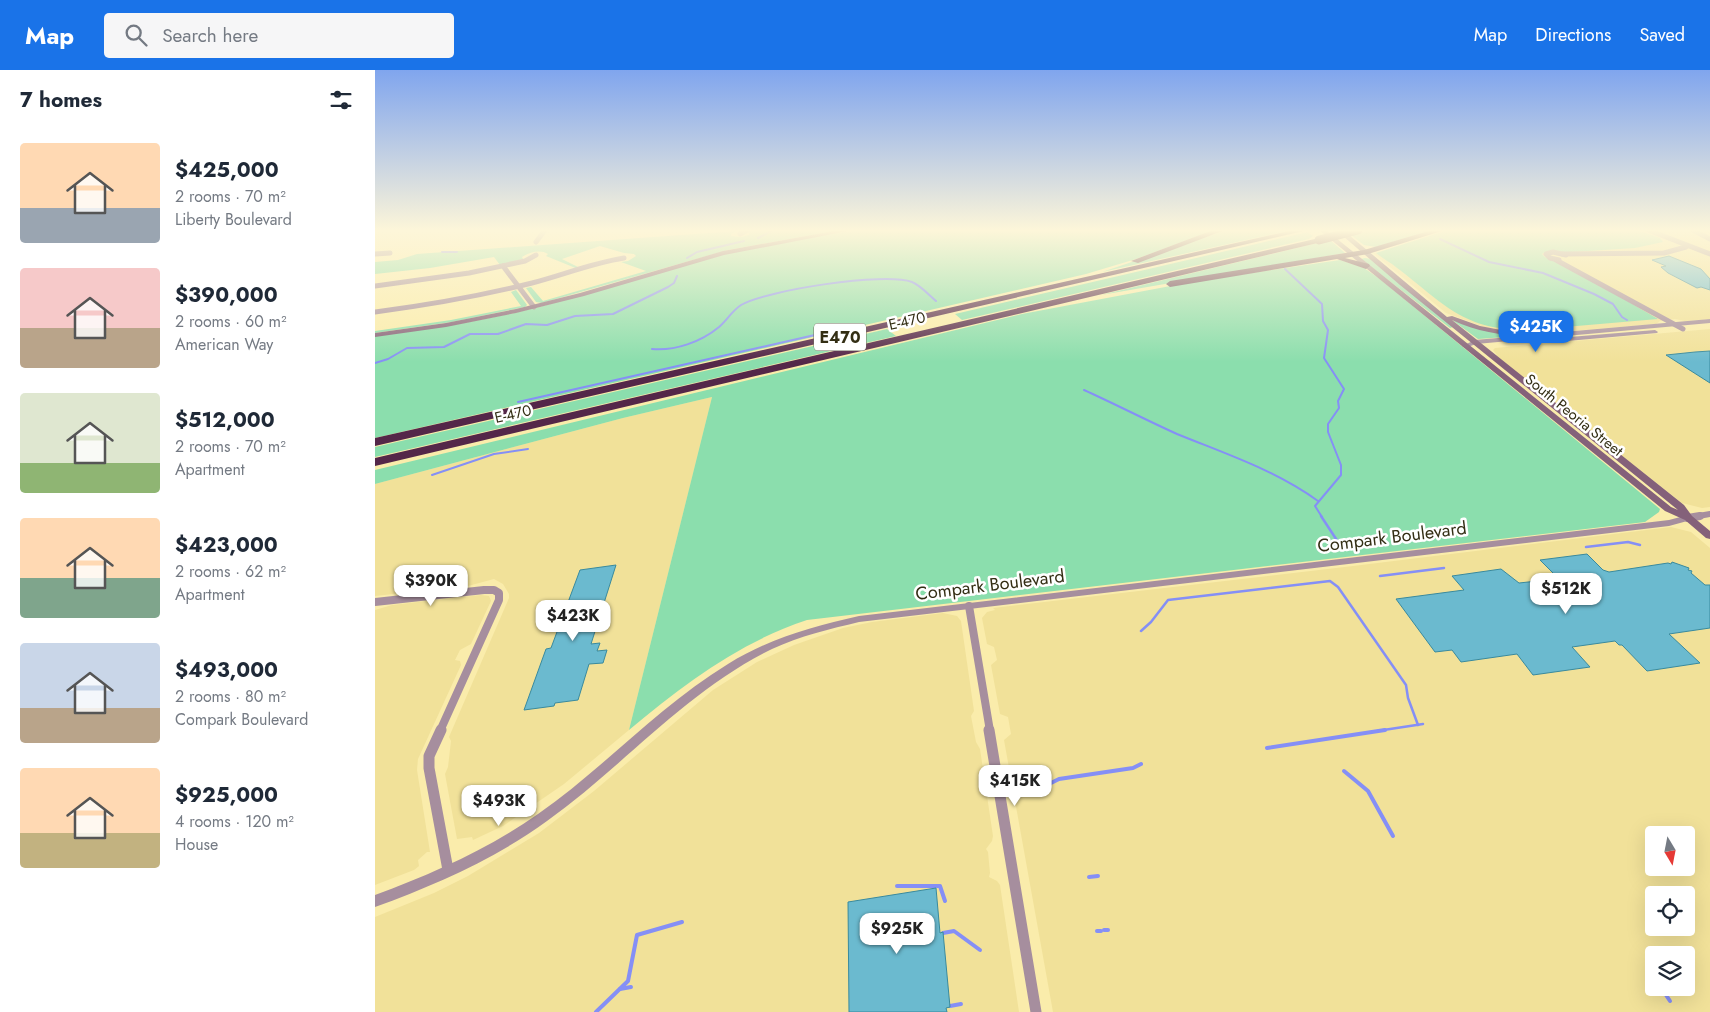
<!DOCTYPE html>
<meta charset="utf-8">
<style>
:root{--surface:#fff;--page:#f6f6f7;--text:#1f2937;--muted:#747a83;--accent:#1a73e8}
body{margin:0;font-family:Jost,sans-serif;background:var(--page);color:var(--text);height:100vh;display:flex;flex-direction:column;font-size:19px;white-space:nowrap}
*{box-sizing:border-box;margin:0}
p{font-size:16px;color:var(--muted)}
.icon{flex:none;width:28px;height:28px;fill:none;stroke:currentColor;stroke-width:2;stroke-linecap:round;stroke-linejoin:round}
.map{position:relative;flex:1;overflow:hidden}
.side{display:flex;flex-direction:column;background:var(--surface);width:375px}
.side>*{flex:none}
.needle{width:32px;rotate:170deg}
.controls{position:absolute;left:1270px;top:756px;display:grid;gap:10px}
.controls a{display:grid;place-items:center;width:50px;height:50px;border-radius:5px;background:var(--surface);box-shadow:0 5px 20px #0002;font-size:25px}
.price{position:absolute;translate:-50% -42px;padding:0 11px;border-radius:10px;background:#fff;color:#222;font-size:16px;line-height:32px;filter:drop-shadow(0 1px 2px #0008)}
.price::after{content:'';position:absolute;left:50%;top:30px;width:15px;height:11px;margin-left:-8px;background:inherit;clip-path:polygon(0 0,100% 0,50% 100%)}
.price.on{background:var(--accent);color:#fff}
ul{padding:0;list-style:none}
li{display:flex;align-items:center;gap:15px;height:125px;padding:0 20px}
li span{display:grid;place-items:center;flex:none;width:140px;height:100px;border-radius:5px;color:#555}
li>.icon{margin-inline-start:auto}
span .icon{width:60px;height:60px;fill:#fffc;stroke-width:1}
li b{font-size:21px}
h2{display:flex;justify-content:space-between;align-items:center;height:60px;padding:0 20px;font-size:21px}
header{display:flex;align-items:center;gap:30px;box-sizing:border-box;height:70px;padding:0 25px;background:var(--accent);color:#fff}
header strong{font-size:24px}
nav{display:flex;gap:28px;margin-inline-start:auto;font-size:18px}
.search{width:350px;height:45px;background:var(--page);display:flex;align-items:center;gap:12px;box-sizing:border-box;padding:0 18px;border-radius:5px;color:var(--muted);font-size:19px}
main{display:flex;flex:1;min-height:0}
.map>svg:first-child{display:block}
.built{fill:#f1e199;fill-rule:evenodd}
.green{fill:#8bdead}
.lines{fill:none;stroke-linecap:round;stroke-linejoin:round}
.stream-far2{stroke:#858ff6;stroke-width:2}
.stream-far1{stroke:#858ff6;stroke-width:2.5}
.stream{stroke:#858ff6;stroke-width:4}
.building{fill:#6bbacf;stroke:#398a9e}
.minor-far3{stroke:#a68e9e;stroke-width:5}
.minor-far2{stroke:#a68e9e;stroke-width:6}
.minor-far1{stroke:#a68e9e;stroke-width:8}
.minor{stroke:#a68e9e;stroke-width:11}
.tertiary{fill:#a68e9e;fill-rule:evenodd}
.secondary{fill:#84617a;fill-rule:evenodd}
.motorway{fill:#542749;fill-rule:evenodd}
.motorway-bridge{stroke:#542749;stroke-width:9}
.labels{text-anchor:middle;stroke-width:5;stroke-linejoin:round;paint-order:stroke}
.far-street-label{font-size:15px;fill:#332e14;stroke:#fff}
.shield{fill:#fff;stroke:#706d5a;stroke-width:1}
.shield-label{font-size:16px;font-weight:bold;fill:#332e14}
.street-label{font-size:18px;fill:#332e14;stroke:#fff}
</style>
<header>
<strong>Map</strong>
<div class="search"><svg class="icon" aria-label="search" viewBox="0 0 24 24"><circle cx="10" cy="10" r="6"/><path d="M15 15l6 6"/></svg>Search here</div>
<nav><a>Map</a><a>Directions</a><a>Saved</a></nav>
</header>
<main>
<section class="side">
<h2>7 homes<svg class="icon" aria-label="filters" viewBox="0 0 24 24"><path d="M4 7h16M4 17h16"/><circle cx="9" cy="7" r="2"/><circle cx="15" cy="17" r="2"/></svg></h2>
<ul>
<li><span style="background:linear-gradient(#ffd9b3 65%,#9aa5b1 0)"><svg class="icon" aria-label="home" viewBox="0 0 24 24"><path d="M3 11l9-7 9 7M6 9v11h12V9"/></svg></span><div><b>$425,000</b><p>2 rooms · 70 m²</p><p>Liberty Boulevard</p></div></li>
<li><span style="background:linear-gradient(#f6c9c9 60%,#b9a48a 0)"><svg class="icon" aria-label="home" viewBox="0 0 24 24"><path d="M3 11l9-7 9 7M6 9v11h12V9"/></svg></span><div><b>$390,000</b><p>2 rooms · 60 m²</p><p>American Way</p></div></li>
<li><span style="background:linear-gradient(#dfe7d0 70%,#8fb573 0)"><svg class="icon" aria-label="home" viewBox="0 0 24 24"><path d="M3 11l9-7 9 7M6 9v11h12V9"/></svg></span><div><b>$512,000</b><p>2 rooms · 70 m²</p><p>Apartment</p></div></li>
<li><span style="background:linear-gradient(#ffd9b3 60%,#7fa58c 0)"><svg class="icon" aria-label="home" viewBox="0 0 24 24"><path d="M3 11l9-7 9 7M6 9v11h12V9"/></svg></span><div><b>$423,000</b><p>2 rooms · 62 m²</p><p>Apartment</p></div></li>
<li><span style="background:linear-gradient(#c9d6e8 65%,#b9a48a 0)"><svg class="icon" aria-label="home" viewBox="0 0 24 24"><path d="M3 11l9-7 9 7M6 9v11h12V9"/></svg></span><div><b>$493,000</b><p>2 rooms · 80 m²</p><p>Compark Boulevard</p></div></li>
<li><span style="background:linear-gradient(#ffd9b3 65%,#c2b280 0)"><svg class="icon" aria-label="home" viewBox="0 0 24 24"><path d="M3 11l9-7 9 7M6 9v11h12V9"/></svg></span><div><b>$925,000</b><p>4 rooms · 120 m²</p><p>House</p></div></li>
</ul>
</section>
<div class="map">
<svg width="1335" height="942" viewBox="0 0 1335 942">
<rect width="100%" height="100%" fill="#faecab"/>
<g class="built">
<path d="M1093 160H1335V249L1310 251 1300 249 1285 251 1281 254 1160 264 1117 260 1071 243 998 183 1012 185Z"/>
<path d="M1335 259V437L1327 438 1307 433 1121 286 1122 285 1118 280 1120 278Z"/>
<path d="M337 327 254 660 189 714 128 756 98 770 97 767 82 769 70 704 73 697 76 671 74 667 134 528V524L128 514 119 509 93 516 0 526V414L248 348Z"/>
<path d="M1296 457 1316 462 1335 478V942H678L629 670 636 664 633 647 625 644 616 595 622 590 619 577 612 574 607 548 612 542 620 540 618 538 978 496ZM1279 765H1311V798H1279ZM1279 825H1311V858H1279ZM1279 885H1311V918H1279Z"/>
<path d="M106 525 114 526 116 531 96 574 85 580 80 590 85 591 86 595 43 689 42 700 55 782H52L43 790 44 796 39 800 0 815V540L17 535Z"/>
<path d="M568 543 582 546 586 551 599 641 596 646 601 672 605 679 618 766 617 771 611 779 613 782 615 803 614 807 622 811 625 815 644 942H0V847L59 823 93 806 164 763 219 721 338 620 382 592 419 575 468 558 497 552Z"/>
</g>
<g class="green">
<path d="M375 160H465L353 180 167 233 161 232 151 218 156 217 168 231 271 201 246 192 253 191 261 186 259 184 249 183 225 176 187 189 205 198 203 199 171 186 173 184C166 179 154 182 147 187L148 189 125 195 119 187 55 198 0 204V192L23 190 42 184 361 161 356 164V166L366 167 374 165Z"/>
<path d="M483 160H839L761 189 711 204 0 368V266C48 260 96 253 143 242 214 226 284 199 355 183 397 173 440 167 483 160Z"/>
<path d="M852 160H916L727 202Z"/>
<path d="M996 160H1059L1001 177 989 175 976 165Z"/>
<path d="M1073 160H1262L1285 168 1288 172 1260 178 1197 182H1170L1167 184 1170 187 1187 193 1283 249 1155 260C1085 261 1067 231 1017 194 1011 190 1006 187 1001 183Z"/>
<path d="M933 162 938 166 934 169 587 250 580 244Z"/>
<path d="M955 170 970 183 726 225Z"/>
<path d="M990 188 996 189 1078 257 1075 258 986 189Z"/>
<path d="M965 190 989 198 1005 209 1285 439 1284 442 1270 452 432 550C363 573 309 614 254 660L337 327 248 348 0 414V400L647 244 822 211Z"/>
<path d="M141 220 152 235 150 237 77 252 0 263V261L76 250 146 236 136 222Z"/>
<path d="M1077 250 1123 263 1145 266 1103 269Z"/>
<path d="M512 259 521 266 0 387V377Z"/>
</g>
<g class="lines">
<g class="stream-far2">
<path d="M1049 161 1051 160"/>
<path d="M383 168 398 160"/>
<path d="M1065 169 1114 192 1168 203 1219 224 1238 234 1247 247 1252 250"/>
<path d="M67 182H82"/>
<path d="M312 188 322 182 369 171"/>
<path d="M910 199 947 234 948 251 953 260 949 288 969 319 963 331 964 338 953 354V362L966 395V405L940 436 947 447"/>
<path d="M277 279C300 281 326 272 344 257 352 250 357 241 366 235 392 220 509 202 537 212 545 215 554 225 561 231"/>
<path d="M0 293 13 289 32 278 69 277 95 264H123L151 254 172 255 200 246 238 244 293 217 299 213 302 206"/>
<path d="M709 320C740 334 771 350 802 364 851 384 900 400 943 431"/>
<path d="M143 332 453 262"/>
<path d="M57 405 119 384 153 379"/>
</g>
<g class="stream-far1">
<path d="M946 446 965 475"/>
<path d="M1211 477 1253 472 1265 475"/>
<path d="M1005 506 1069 498"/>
<path d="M766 561 776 552 793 530 955 511 963 517 1031 615 1033 628 1043 655"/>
<path d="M1002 661 1048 654"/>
</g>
<g class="stream">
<path d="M892 678 1010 660"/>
<path d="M969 701 993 721 1018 766"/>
<path d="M672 715 684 709 758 698 766 694"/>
<path d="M714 807 723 806"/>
<path d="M522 816H565L570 831"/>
<path d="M729 860H733"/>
<path d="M722 861H726"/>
<path d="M568 863 579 861 605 880"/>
<path d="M245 919 256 917"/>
<path d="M1289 922 1295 931"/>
<path d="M575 936 586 934"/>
<path d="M221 942 253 911 262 865 307 852"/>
</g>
</g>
<g class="building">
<path d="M1294 186 1326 199 1335 209V220L1326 217 1322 218 1293 203 1286 197 1291 196 1277 190Z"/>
<path d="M1335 281V313L1291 285 1320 282Z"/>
<path d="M1212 484 1228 500 1234 502 1293 493 1296 494 1297 492 1314 498 1313 500 1317 501 1316 503 1330 515H1335V558L1294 564 1325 593 1272 601 1247 575H1244L1240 571 1197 577 1215 597 1158 605 1142 584 1086 592 1077 580 1060 582 1021 529 1089 520 1077 506 1126 499 1144 513 1181 509 1178 506 1180 505 1165 490Z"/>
<path d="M241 495 216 574 225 573 222 581 232 580 228 593 214 594 203 630 180 633 179 636 149 640 171 579 176 578 205 500Z"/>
<path d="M561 818 565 863 568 862 575 937 571 938 572 942H474L473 832Z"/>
</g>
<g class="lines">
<g class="minor-far3">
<path d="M1273 160 1335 184"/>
<path d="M1318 160 1335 169"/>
<path d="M365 164 373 160"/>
<path d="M161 172 170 160"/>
<path d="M0 184 15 183"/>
<path d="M1187 184 1289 183 1311 177"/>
<path d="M1181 190 1308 259"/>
<path d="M1184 190 1175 188 1171 184 1178 182 1191 185"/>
<path d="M128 196 159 237"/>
<path d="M0 216 94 203 150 191 161 185"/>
<path d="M0 242C53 235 105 226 157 213 188 205 217 193 249 188"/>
</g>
<path class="minor-far2" d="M1318 447 1335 444"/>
<g class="minor-far1">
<path d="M1313 448 1325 446"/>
<path d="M0 532 109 520H119L124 523V530L65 661"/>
<path d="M594 536 615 661"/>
</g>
<g class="minor">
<path d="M66 660 54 686V698L73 800"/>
<path d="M614 660 661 942"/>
</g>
<g class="tertiary">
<path d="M1335 249V253L1101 274 1090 278 1087 276 1100 270Z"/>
<path d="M1280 260 1283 262 1282 263 1170 273 1167 271 1170 269Z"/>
<path d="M1313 445 1317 448 1316 450 1294 456 484 552C455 559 425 566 397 579 311 621 249 696 172 751 120 789 60 815 0 837V825C57 804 113 779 163 744 229 698 284 636 353 594 395 568 437 557 484 546L1294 450Z"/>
</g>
<g class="secondary">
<path d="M464 160H478L349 185 209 226 141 243 71 257 0 267V263L71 253 141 239 205 223 348 181Z"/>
<path d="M944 160H951L1296 437 1303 440 1025 215 961 160H968L1072 247 1077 246 1105 256 1131 261 1183 263 1185 264 1181 266C1145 267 1111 266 1077 250L1309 435 1317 446 1335 461V469L1331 468 1310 450 1290 441Z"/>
</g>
<g class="motorway">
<path d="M838 160H850L763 193 756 191Z"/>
<path d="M918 160H933L0 376V368Z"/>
<path d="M1057 160H1070L993 184 970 188 994 194 995 196 991 199 962 189 795 217 791 214 795 211 989 180Z"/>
<path d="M944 168H947V172L0 396V388Z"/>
</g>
<path class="motorway-bridge" d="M944 170 983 160"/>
</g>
<linearGradient id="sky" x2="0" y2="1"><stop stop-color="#80a5ee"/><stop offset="0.55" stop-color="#fdf6d9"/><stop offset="1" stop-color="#fdf6d9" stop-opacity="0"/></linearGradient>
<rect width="1335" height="292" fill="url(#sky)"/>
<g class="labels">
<g class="far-street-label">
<text transform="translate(532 251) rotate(-13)" y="5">E-470</text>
<text transform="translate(138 344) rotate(-13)" y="5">E-470</text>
<text transform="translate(1199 345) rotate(39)" y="5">South Peoria Street</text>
</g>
<rect class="shield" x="439" y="253.5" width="52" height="27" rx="4"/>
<g class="shield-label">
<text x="465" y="273">E470</text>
</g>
<g class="street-label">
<text transform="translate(1017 467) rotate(-7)" y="6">Compark Boulevard</text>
<text transform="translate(615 515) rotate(-7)" y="6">Compark Boulevard</text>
</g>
</g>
</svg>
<div class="controls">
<a><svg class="needle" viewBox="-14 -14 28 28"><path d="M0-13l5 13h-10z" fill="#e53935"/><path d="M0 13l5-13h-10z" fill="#747a83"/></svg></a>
<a><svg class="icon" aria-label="locate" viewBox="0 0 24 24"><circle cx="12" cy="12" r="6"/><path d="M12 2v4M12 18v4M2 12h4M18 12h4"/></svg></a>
<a><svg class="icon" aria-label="layers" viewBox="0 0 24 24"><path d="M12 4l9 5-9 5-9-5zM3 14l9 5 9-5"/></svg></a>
</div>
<b class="price on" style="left:1161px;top:283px">$425K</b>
<b class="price" style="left:56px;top:537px">$390K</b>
<b class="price" style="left:1191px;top:545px">$512K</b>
<b class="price" style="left:198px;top:572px">$423K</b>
<b class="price" style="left:640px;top:737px">$415K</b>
<b class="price" style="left:124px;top:757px">$493K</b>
<b class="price" style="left:522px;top:885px">$925K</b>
</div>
</main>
